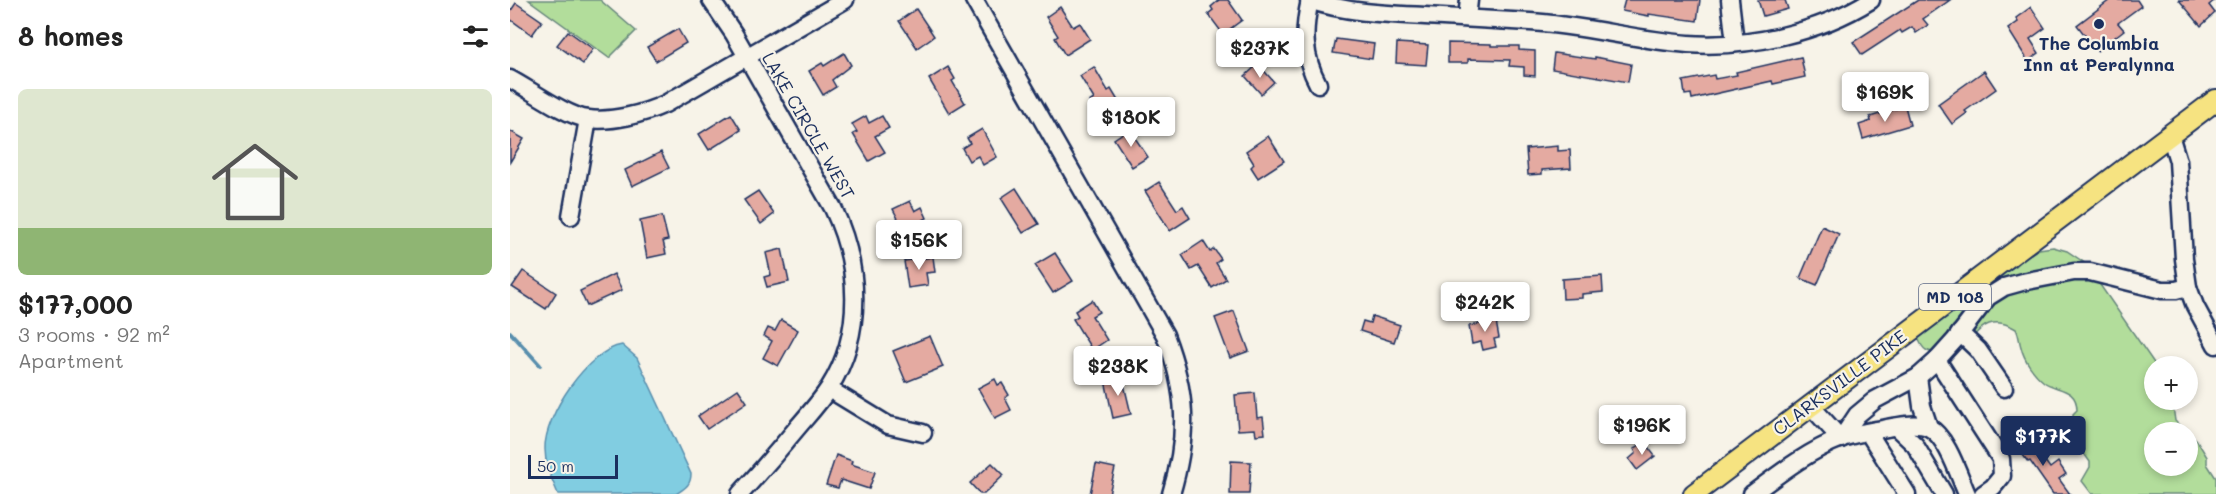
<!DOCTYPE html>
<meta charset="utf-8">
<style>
:root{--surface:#fff;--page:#f6f6f6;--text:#222;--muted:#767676;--line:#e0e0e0;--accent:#1b2f5e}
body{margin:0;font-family:Mali,sans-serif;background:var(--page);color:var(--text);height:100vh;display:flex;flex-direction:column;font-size:22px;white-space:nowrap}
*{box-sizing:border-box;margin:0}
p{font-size:20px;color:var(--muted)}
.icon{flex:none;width:33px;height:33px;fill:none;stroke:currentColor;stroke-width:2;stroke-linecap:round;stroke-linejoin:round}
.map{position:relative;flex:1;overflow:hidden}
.panel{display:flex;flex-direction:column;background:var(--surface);width:510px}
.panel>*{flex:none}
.tools{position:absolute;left:1634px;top:356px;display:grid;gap:12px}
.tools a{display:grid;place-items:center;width:54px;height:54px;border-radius:50%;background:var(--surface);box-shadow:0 3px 9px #0003;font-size:30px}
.scale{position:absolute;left:18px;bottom:15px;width:90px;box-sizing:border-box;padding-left:6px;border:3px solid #1b2f5e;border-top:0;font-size:16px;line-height:21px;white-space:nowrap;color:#1b2f5e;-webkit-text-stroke:4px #f7f3e8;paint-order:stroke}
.price{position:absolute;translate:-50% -51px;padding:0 14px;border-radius:6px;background:#fff;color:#222;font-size:20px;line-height:39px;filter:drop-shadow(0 2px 3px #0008)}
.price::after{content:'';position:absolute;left:50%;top:36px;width:18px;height:14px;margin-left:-9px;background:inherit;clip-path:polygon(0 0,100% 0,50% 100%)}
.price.selected{background:var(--accent);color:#fff}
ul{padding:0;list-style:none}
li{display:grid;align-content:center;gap:12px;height:318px;padding:0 18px}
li+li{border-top:2px solid var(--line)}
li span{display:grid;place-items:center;height:186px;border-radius:9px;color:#555}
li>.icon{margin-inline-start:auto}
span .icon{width:108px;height:108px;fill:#fffc;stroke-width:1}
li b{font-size:26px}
h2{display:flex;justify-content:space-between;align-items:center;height:72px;padding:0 18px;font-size:26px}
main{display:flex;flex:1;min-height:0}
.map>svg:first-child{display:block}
.green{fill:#b2dd9b;stroke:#66867c;stroke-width:1.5}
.water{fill:#81cde1;stroke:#588ead;stroke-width:1.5}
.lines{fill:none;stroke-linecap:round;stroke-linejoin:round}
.stream{stroke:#588ead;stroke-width:4}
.building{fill:#e4aaa1;stroke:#1b2f5e;stroke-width:1.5}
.minor-casing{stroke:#1b2f5e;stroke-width:21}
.major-casing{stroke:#1b2f5e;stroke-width:24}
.minor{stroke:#f7f3e8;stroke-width:16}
.major{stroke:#f6e381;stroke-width:20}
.poi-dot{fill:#1b2f5e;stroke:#f7f3e8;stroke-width:2}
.labels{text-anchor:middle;stroke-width:4.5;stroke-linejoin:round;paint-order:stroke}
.shield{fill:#f7f3e8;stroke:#5d6a87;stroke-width:1.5}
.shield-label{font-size:16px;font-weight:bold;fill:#1b2f5e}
.poi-label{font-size:18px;font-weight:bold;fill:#1b2f5e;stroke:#f7f3e8}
.street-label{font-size:18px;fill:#1b2f5e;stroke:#f7f3e8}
</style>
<main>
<section class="panel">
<h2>8 homes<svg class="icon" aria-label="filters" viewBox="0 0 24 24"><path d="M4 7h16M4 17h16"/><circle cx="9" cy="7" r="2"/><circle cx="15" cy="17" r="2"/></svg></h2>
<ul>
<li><span style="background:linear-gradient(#dfe7d0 75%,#8fb573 0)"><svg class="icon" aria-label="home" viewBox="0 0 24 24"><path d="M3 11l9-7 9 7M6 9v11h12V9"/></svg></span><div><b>$177,000</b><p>3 rooms · 92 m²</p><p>Apartment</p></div></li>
</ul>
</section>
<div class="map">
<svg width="1706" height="494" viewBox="0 0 1706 494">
<rect width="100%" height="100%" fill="#f7f3e8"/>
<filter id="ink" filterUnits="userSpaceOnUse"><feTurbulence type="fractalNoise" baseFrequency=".0167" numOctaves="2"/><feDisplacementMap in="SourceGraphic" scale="12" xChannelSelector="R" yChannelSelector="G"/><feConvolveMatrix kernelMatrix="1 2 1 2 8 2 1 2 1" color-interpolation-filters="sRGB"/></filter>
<g filter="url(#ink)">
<g class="green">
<path d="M19 0H90L126 31 99 58Z"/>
<path d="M1543 247 1557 251 1575 263 1646 366H1644V399H1662L1665 421 1676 432H1644V465H1677V433L1686 439 1697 457V464L1706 478V494H1582L1572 481 1580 467V462L1568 445 1570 433 1564 423 1563 414 1567 410C1567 387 1546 391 1534 382 1524 374 1514 360 1511 347 1509 341 1509 334 1506 329 1497 324 1489 321 1479 324 1468 328 1465 336 1457 343 1448 350 1426 356 1416 350 1412 348 1410 342 1408 338L1411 332 1463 292 1474 289 1493 272 1506 266 1515 257 1529 249Z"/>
</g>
<path class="water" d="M112 345 127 358 181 474C181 485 175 488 166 494H48C42 479 35 466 35 449 34 416 78 350 112 345Z"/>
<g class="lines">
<path class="stream" d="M0 332 30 365"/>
</g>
<g class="building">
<path d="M709 0H718L732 20 713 34 698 14 703 10 701 7Z"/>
<path d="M1115 0H1190L1187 21 1139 14V16L1112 11Z"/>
<path d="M1248 0H1275L1278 9 1253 16Z"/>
<path d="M1408 0H1440L1413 19 1418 25 1406 33 1402 27 1392 33 1390 30 1352 55 1343 42Z"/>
<path d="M1600 0H1627L1631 6 1608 23 1614 30 1587 51 1567 25Z"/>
<path d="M1669 0H1705L1699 5 1705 13 1691 26Z"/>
<path d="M6 3 32 21 22 35 0 19V12Z"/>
<path d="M550 7 563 27 570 23 580 39 555 55 545 38 548 36 536 17Z"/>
<path d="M1521 7 1535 28 1520 39 1529 53 1518 61 1498 29 1508 22 1506 18Z"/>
<path d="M406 9 424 36 407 48 389 21Z"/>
<path d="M168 29 176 43 146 61 137 47Z"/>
<path d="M58 31 83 49 73 64 47 45Z"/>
<path d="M826 39 864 44 862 59 823 53Z"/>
<path d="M887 43 918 45 916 65 886 63Z"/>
<path d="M938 43 981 44V46H1009V50L1025 51V76L1014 75V67L999 66 1000 60 958 59V63H938Z"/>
<path d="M334 53 341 65 322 80 326 87 313 95 299 71 312 63 314 66Z"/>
<path d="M1044 53 1085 59V57L1121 64 1118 82 1042 69Z"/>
<path d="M1291 57 1295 77 1263 84 1262 81 1182 99 1181 94 1175 95 1173 81 1204 75 1205 79 1227 75 1226 72Z"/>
<path d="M748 64 764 82 751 94 735 76Z"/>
<path d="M438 67 445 79 442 81 455 103 439 113 419 79Z"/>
<path d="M584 67 598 91 601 89 610 104 589 117 579 102 584 99 570 76Z"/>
<path d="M1474 71 1486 89 1455 111 1457 113 1442 124 1428 104Z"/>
<path d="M1395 106 1400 125 1353 139 1349 125 1361 121 1360 117Z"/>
<path d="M221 114 231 130 199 150 189 134Z"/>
<path d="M356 116 359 123 372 116 379 128 365 136 375 152 359 161 343 134 347 132 342 124Z"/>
<path d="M472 129 487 157 473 165 468 156 459 161 452 148 460 143 457 138Z"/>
<path d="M619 129 638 157 622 167 604 139Z"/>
<path d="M0 131 14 139 0 162Z"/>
<path d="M758 136 774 161 748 178 741 167 744 164 736 151Z"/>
<path d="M1048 146V151L1060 150 1061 168 1032 170V174L1018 175 1016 149Z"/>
<path d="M151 152 159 168 122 186 115 170Z"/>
<path d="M649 182 667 210 673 206 680 218 660 231 635 191Z"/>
<path d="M506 188 529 224 513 233 491 198Z"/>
<path d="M248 191 264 214 251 224 234 200Z"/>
<path d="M400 201 405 211 412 207 417 218 394 230 383 209Z"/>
<path d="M152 216 158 240 153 241 156 254 137 258 130 221Z"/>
<path d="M1312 226 1329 234 1307 285 1290 278Z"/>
<path d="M693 241 700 252 704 249 711 259 706 263 716 279 702 288 688 266 681 270 672 255Z"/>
<path d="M272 249 279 282 257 287 254 277 261 275 256 253Z"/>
<path d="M545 253 563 281 543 293 525 265Z"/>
<path d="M423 257 425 272 416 273 418 285 398 288 394 261Z"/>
<path d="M13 271 46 293 36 309 2 287Z"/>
<path d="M104 274 112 290 77 306 70 291Z"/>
<path d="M1092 276 1093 292 1072 294V298L1053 299 1052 279Z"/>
<path d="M582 300 589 312 582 316 597 340 582 350 563 319 568 316 565 311Z"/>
<path d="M724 311 739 351 720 358 705 318Z"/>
<path d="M862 316 890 325 884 342 850 331 853 321 860 323Z"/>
<path d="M985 316 989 338 984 339 986 347 973 350 971 342 962 344 959 326 974 323 973 318Z"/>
<path d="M271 320 288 330 268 366 253 358 262 341 254 336 258 328 265 331Z"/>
<path d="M420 336 433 367 396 382 383 351Z"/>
<path d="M612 376 621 414 603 418 595 380Z"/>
<path d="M485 379 488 385 492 383 499 395 495 398 501 410 485 418 468 388Z"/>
<path d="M228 389 237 402 197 429 188 416Z"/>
<path d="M745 393 747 418 753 417 755 434 746 435 745 429 728 430 725 395Z"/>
<path d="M1517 436 1540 468 1548 462 1556 474 1549 479 1560 494H1543L1520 461 1518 462 1505 444Z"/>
<path d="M1134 442 1145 456 1127 470 1119 459 1126 453 1124 449Z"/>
<path d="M326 455 342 461 341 464 365 472 359 489 331 480 328 488 316 485Z"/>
<path d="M721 461 741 462 739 494H720Z"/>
<path d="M482 463 494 475 474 494H470L460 483Z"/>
<path d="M586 464 605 468 599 494H580Z"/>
</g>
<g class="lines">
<g class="minor-casing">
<g id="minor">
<path d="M201 0 224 34 323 208C350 265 354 333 319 388 310 402 298 415 287 428 269 450 250 472 230 494"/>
<path d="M464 0 655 335C677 393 679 434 661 494"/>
<path d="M799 0C837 13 876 14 915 16 950 18 985 20 1020 22 1073 25 1125 40 1178 44 1240 48 1308 33 1361 0"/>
<path d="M800 0C793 31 793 56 808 84"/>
<path d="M1220 0 1225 43"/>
<path d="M957 18 959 0"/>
<path d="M0 79C21 90 56 116 78 119 103 122 133 114 155 104L335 0"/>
<path d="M1660 135 1668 161 1674 259 1678 287 1685 306 1706 345"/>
<path d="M61 216 78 119"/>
<path d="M1450 333 1468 350 1494 388"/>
<path d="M1427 360 1491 459 1492 476 1483 487 1473 494"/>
<path d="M1408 377 1412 406 1419 427"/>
<path d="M319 389 378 425 413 433"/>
<path d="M1300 405 1331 439 1347 415 1365 400 1408 377 1427 360 1445 340 1478 297 1494 287 1512 282 1564 272H1580L1652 290H1666L1678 287"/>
<path d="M1386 427 1405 445 1434 494"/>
<path d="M1358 432 1397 494"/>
<path d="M1242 494C1270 473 1300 450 1332 438 1347 433 1362 431 1377 428 1389 426 1406 422 1418 427 1437 436 1449 476 1457 494"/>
</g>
</g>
<g class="major-casing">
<path id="major" d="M1184 494 1706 100"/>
</g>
<use href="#minor" class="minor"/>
<use href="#major" class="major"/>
</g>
</g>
<circle class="poi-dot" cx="1589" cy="24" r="6"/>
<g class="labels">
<rect class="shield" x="1409" y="284" width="72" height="26" rx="4.5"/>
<g class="shield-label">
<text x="1445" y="303">MD 108</text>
</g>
<g class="poi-label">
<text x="1589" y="50">The Columbia<tspan x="1589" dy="21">Inn at Peralynna</tspan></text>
</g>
<g class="street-label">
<text transform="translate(298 126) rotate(60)" y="6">LAKE CIRCLE WEST</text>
<text transform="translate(1330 383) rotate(-37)" y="6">CLARKSVILLE PIKE</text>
</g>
</g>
</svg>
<div class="tools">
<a>+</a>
<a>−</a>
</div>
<div class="scale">50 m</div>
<b class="price" style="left:750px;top:79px">$237K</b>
<b class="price" style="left:1375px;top:123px">$169K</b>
<b class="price" style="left:621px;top:148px">$180K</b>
<b class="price" style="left:409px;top:271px">$156K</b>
<b class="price" style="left:975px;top:333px">$242K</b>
<b class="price" style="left:608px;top:397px">$238K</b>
<b class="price" style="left:1132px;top:456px">$196K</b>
<b class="price selected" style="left:1533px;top:467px">$177K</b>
</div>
</main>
